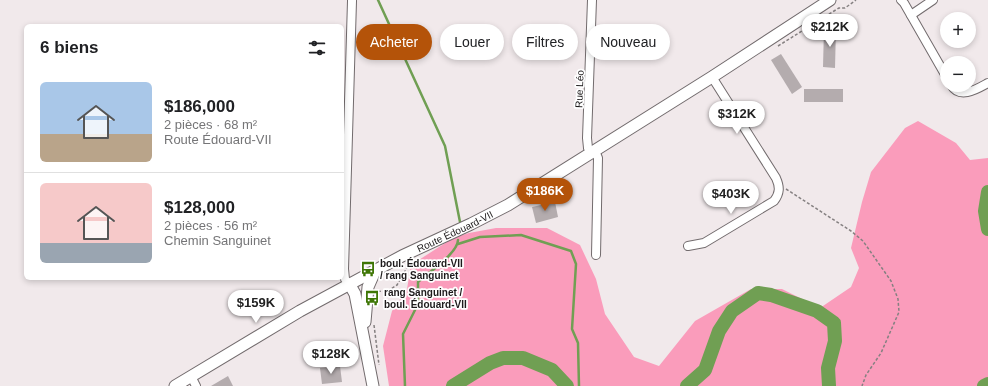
<!DOCTYPE html>
<html lang="fr">
<meta charset="utf-8">
<style>
:root{--surface:#fff;--page:#f2f2f2;--text:#202124;--muted:#757577;--line:#e0e0e0;--accent:#b45309}
body{margin:0;font-family:Helvetica,sans-serif;background:var(--page);color:var(--text);height:100vh;display:flex;flex-direction:column;font-size:15px;white-space:nowrap}
*{box-sizing:border-box;margin:0}
p{font-size:13px;color:var(--muted)}
.icon{flex:none;width:22px;height:22px;fill:none;stroke:currentColor;stroke-width:2;stroke-linecap:round;stroke-linejoin:round}
.map{position:relative;flex:1;overflow:hidden}
.sheet{position:absolute;left:24px;top:24px;width:320px;height:256px;display:flex;flex-direction:column;background:var(--surface);border-radius:6px;box-shadow:0 2px 6px #0003}
.sheet>*{flex:none}
.top-card{position:absolute;left:356px;top:24px;width:380px;height:36px;display:flex;gap:8px}
.tools{position:absolute;left:940px;top:12px;display:grid;gap:8px}
.tools a{display:grid;place-items:center;width:36px;height:36px;border-radius:50%;background:var(--surface);box-shadow:0 2px 6px #0003;font-size:20px}
.price{position:absolute;translate:-50% -34px;padding:0 9px;border-radius:14px;background:#fff;color:#222;font-size:13px;line-height:26px;filter:drop-shadow(0 1px 2px #0008)}
.price::after{content:'';position:absolute;left:50%;top:24px;width:12px;height:9px;margin-left:-6px;background:inherit;clip-path:polygon(0 0,100% 0,50% 100%)}
.price.on{background:var(--accent);color:#fff}
ul{padding:0;list-style:none}
li{display:flex;align-items:center;gap:12px;height:100px;padding:0 16px}
li+li{border-top:1px solid var(--line)}
li span{display:grid;place-items:center;flex:none;width:112px;height:80px;border-radius:6px;color:#555}
li>.icon{margin-inline-start:auto}
span .icon{width:48px;height:48px;fill:#fffc;stroke-width:1}
li b{font-size:17px}
h2{display:flex;justify-content:space-between;align-items:center;height:48px;padding:0 16px;font-size:17px}
.tag{padding:0 14px;border-radius:18px;background:var(--surface);box-shadow:0 2px 6px #0003;font-size:14px;line-height:36px}
.tag.on{background:var(--accent);color:#fff}
.map>svg:first-child{display:block}
.forest{fill:#fa9cbb}
.lines{fill:none;stroke-linecap:round;stroke-linejoin:round}
.stream{stroke:#709f53;stroke-width:2.5}
.river{stroke:#709f53;stroke-width:14}
.building{fill:#b4acae}
.street-casing{stroke:#726b6d;stroke-width:10}
.secondary-casing{stroke:#726b6d;stroke-width:13}
.path{stroke:#858081;stroke-width:1.5;stroke-dasharray:3 2;stroke-linecap:butt}
.street{stroke:#fff;stroke-width:8}
.secondary{stroke:#fff;stroke-width:11}
.labels{text-anchor:middle;stroke-width:3.5;stroke-linejoin:round;paint-order:stroke}
.street-label{font-size:10px;fill:#1d1a1b;stroke:#fff}
.poi-label{font-size:10px;font-weight:bold;fill:#1d1a1b;stroke:#fff;text-anchor:start}
</style>
<div class="map">
<svg width="988" height="386" viewBox="0 0 988 386">
<rect width="100%" height="100%" fill="#f1e9eb"/>
<path class="forest" d="M918 121 956 143 970 160 988 158V386H389L383 346 392 311 407 289 411 265 453 238 469 233 496 228H547L580 245 596 279 605 314 634 357 659 366 695 321 751 289H782L820 308 851 287 859 268 851 248 862 202 871 172 905 128Z"/>
<g class="lines">
<g class="stream">
<path d="M378 0 445 146 460 222"/>
<path d="M458 244 480 237 521 235 571 251 576 264 572 329 578 343 579 386"/>
<path d="M405 386 403 334 418 304V282C428 273 458 253 458 240"/>
</g>
<g class="river">
<path d="M988 192 985 211 988 229"/>
<path d="M453 386 490 363 503 358H523L552 370 567 386"/>
<path d="M687 386 705 370 719 331 732 311 758 293 771 295 817 311 834 323 835 341 828 368 829 386"/>
<path d="M984 386 988 384"/>
</g>
</g>
<g class="building">
<path d="M824 28H836L835 68 823 67Z"/>
<path d="M781 54 802 87 792 94 771 60Z"/>
<rect x="804" y="89" width="39" height="13"/>
<path d="M555 202 558 217 536 223 532 207Z"/>
<path d="M340 366 342 382 322 384 320 368Z"/>
<path d="M228 376 233 386H211Z"/>
</g>
<g class="lines">
<g class="street-casing">
<g id="street">
<path d="M901 0 904 3 947 78"/>
<path d="M911 15 933 0"/>
<path d="M951 85C960 100 977 89 988 83"/>
<path d="M595 151 598 158 596 255"/>
<path d="M591 154 588 148 587 138 592 0"/>
<path d="M688 246 704 243 774 201C780 193 780 187 776 178L712 77"/>
<path d="M350 285 345 279 344 269 352 1"/>
<path d="M191 376 196 386"/>
</g>
</g>
<g class="secondary-casing">
<g id="secondary">
<path d="M350 285 355 294 373 386"/>
<path d="M365 322 368 287 375 271"/>
<path id="s1" d="M175 386 300 311 402 256 471 224 508 205 712 77 830 0"/>
</g>
</g>
<g class="path">
<path d="M778 46 834 11 839 8H845L856 0"/>
<path d="M786 189 851 231 863 241 891 281 898 299 899 312 881 353 866 375 862 386"/>
<path d="M378 291 386 292 397 285 408 266 413 262"/>
<path d="M374 325 379 365"/>
</g>
<use href="#street" class="street"/>
<use href="#secondary" class="secondary"/>
</g>
<defs>
<g id="bus-bare" transform="scale(1.2)"><path d="M-5-6H5V4H4V6H2V4H-2V6H-4V4H-5ZM-3.5-4V0h7V-4ZM-3.5 1.2v1.5H-2V1.2ZM2 1.2v1.5H3.5V1.2Z" fill="#3e7605" stroke="#fff" stroke-width="2.5" paint-order="stroke"/></g>
</defs>
<g fill-rule="evenodd">
<use href="#bus-bare" x="368" y="269"/>
<use href="#bus-bare" x="372" y="298"/>
</g>
<g class="labels">
<g class="street-label">
<text transform="translate(579 89) rotate(-88)" y="4">Rue Léo</text>
<text dy="4" stroke="none"><textPath href="#s1" startOffset="320">Route Édouard-VII</textPath></text>
</g>
<g class="poi-label">
<text x="380" y="267">boul. Édouard-VII<tspan x="380" dy="12">/ rang Sanguinet</tspan></text>
<text x="384" y="296">rang Sanguinet /<tspan x="384" dy="12">boul. Édouard-VII</tspan></text>
</g>
</g>
</svg>
<div class="tools">
<a>+</a>
<a>−</a>
</div>
<b class="price" style="left:830px;top:48px">$212K</b>
<b class="price" style="left:737px;top:135px">$312K</b>
<b class="price on" style="left:545px;top:212px">$186K</b>
<b class="price" style="left:731px;top:215px">$403K</b>
<b class="price" style="left:256px;top:324px">$159K</b>
<b class="price" style="left:331px;top:375px">$128K</b>
<div class="top-card">
<a class="tag on">Acheter</a>
<a class="tag">Louer</a>
<a class="tag">Filtres</a>
<a class="tag">Nouveau</a>
</div>
<section class="sheet">
<h2>6 biens<svg class="icon" aria-label="filters" viewBox="0 0 24 24"><path d="M4 7h16M4 17h16"/><circle cx="9" cy="7" r="2"/><circle cx="15" cy="17" r="2"/></svg></h2>
<ul>
<li><span style="background:linear-gradient(#a9c7e8 65%,#b9a48a 0)"><svg class="icon" aria-label="home" viewBox="0 0 24 24"><path d="M3 11l9-7 9 7M6 9v11h12V9"/></svg></span><div><b>$186,000</b><p>2 pièces · 68 m²</p><p>Route Édouard-VII</p></div></li>
<li><span style="background:linear-gradient(#f6c9c9 75%,#9aa5b1 0)"><svg class="icon" aria-label="home" viewBox="0 0 24 24"><path d="M3 11l9-7 9 7M6 9v11h12V9"/></svg></span><div><b>$128,000</b><p>2 pièces · 56 m²</p><p>Chemin Sanguinet</p></div></li>
</ul>
</section>
</div>
